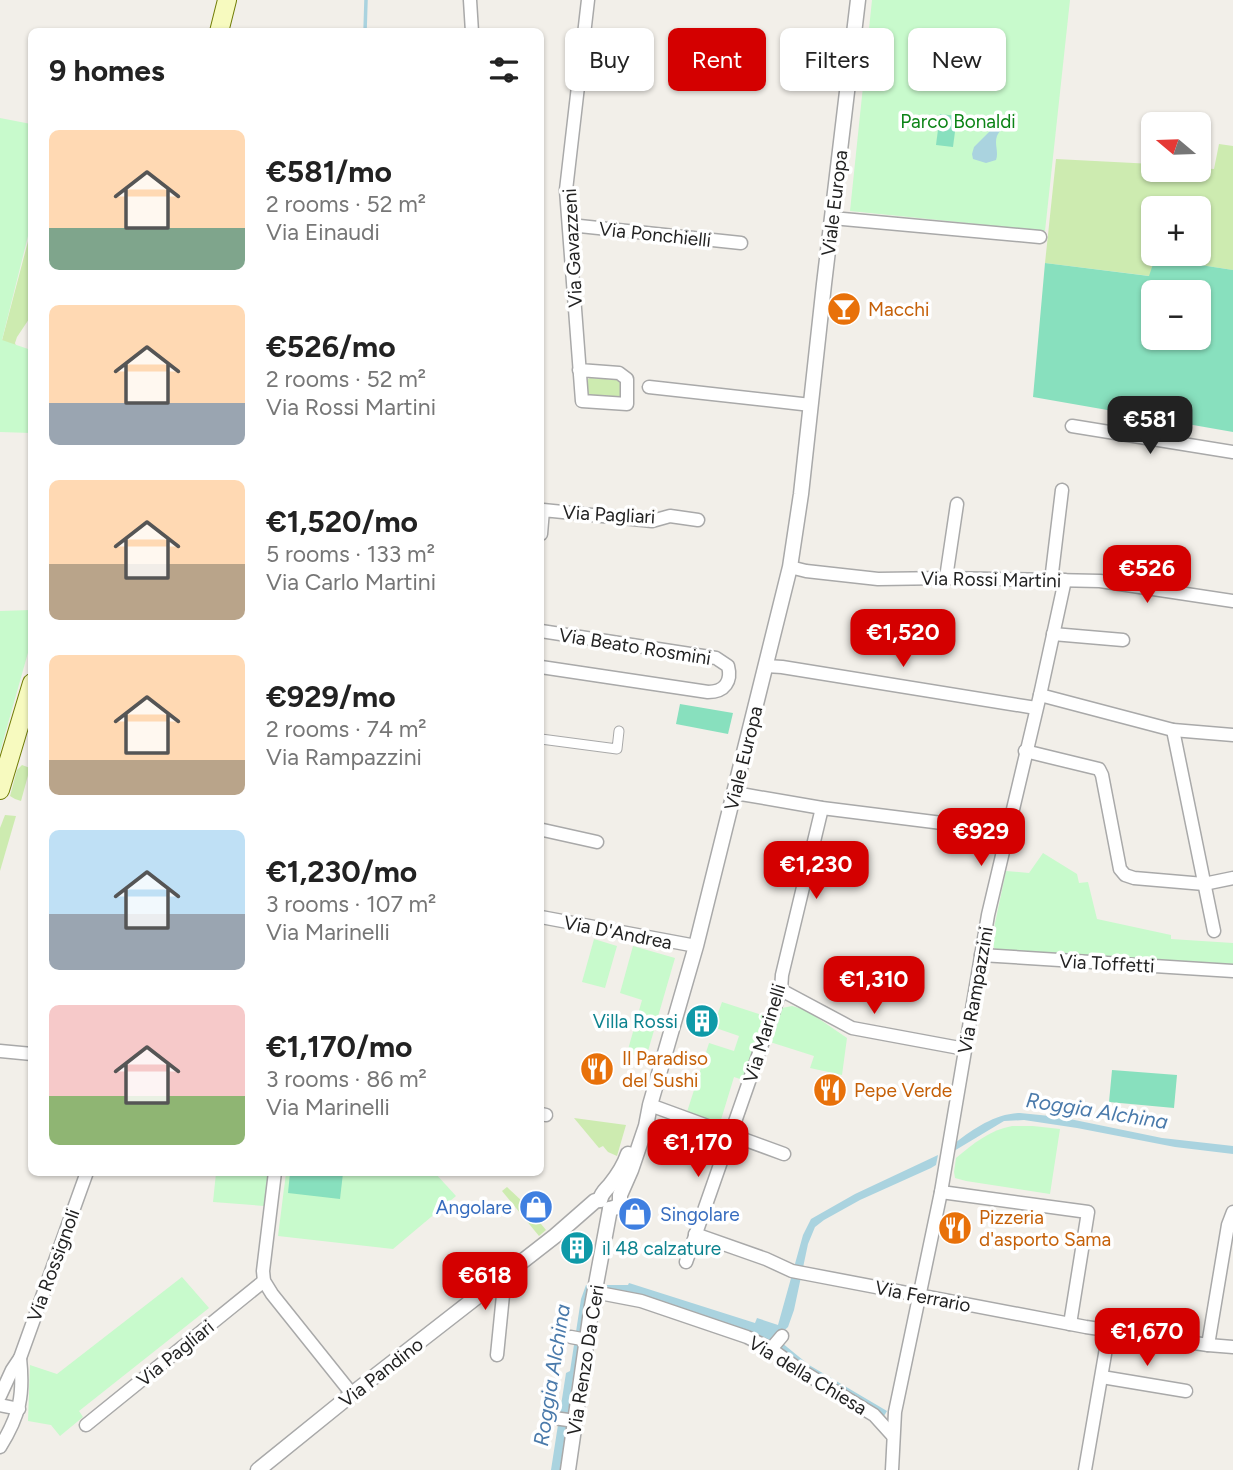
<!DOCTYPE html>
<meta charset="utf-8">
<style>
:root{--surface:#fff;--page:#f2f2f2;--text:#222;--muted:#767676;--accent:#d40000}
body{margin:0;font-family:Figtree,sans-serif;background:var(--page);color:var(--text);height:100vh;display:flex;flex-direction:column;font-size:26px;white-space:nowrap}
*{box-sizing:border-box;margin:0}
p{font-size:23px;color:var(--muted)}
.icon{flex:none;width:38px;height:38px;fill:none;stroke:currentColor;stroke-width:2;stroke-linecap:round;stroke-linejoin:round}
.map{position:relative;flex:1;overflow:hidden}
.sheet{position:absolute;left:28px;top:28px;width:516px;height:1148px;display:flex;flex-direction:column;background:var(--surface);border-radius:10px;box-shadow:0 2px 5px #0004}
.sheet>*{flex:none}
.hud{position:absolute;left:565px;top:28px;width:562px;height:63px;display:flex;gap:14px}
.needle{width:46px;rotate:289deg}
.buttons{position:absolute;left:1141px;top:112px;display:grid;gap:14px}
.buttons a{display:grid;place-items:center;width:70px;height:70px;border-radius:10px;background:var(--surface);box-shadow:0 2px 5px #0004;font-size:35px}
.price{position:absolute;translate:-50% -60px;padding:0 16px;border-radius:14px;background:var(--accent);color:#fff;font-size:23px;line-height:46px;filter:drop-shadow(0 2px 4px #0008)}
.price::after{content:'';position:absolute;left:50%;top:42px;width:21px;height:16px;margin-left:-10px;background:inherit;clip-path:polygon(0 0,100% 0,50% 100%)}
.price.active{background:#222;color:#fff}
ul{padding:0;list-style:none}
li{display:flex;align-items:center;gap:21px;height:175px;padding:0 21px}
li span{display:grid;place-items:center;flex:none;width:196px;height:140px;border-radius:10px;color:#555}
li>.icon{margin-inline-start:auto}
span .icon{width:84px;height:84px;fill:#fffc;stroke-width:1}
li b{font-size:30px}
h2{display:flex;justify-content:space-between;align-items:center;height:84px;padding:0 21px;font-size:30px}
.chip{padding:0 24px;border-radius:10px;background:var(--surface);box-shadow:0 2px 5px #0004;font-size:24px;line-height:63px}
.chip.active{background:var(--accent);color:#fff}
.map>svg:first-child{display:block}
.grass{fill:#cdebb0;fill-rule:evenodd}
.park{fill:#c8facc}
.pitch{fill:#88e0be;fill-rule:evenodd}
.water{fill:#aad3df}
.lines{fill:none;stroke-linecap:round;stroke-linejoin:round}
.stream{stroke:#aad3df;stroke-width:3.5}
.pedestrian-casing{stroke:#a9a9a9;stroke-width:11}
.minor-casing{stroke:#a9a9a9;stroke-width:15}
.tertiary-casing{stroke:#a9a9a9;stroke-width:17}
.secondary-casing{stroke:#707d05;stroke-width:20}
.pedestrian{stroke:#fff;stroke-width:9}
.minor{stroke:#fff;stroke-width:12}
.tertiary{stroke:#fff;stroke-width:14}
.secondary{stroke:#f7fabf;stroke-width:18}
.labels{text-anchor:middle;stroke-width:7;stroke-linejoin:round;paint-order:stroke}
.park-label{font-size:19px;fill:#0c8416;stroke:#fff}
.street-label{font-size:19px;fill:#222;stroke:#fff}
.food-label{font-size:19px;fill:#c56008;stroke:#fff;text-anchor:start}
.culture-label{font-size:19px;fill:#0d838f;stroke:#fff;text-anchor:end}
.shop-label{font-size:19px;fill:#366cbe;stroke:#fff;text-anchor:end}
.water-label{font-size:21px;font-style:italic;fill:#4a7aab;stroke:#fff}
</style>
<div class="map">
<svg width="1233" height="1470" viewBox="0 0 1233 1470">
<rect width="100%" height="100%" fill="#f2efe9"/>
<g class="grass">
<path d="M1219 144 1233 146V270L1155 258 1150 276 1045 263 1056 159 1153 164V170H1199V168L1214 169ZM1153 208H1199V254H1153Z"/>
<path d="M31 230V316L17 337 15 343 17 349 0 348Z"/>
<path d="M590 378 621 380 622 397 590 396 588 395V379Z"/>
<path d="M22 765 30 768 21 801 15 799 10 796 17 770Z"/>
<path d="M5 815 16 816 0 871V828Z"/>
<path d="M574 1118 626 1125 617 1156 608 1152 603 1146 599 1148Z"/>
<path d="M507 1187 523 1202 546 1230 539 1236 502 1191Z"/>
</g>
<g class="park">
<path d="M872 0H1070L1045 231 850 211Z"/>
<path d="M0 118 31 124V224L2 340 31 350V433L0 432Z"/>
<path d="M31 610V642L0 752V611Z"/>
<path d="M1043 853 1077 874 1079 883 1088 882 1097 919 1171 935V939L1233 943V965L995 949 991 942 1006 871 1029 873Z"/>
<path d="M594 939 617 946 605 988 582 982Z"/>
<path d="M633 946 675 958 646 1058 627 1053 642 1000 620 993Z"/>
<path d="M722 1002 762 1015 763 1020 743 1080 734 1077 720 1123 687 1112 709 1043 734 1051 739 1036 713 1027Z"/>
<path d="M792 1006 806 1010 847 1038 842 1075 810 1068 814 1056 770 1042 778 1014 782 1008Z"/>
<path d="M1012 1126H1033L1060 1129 1050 1194 966 1181 955 1178 954 1172 956 1158C974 1143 990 1130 1012 1126Z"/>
<path d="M216 1173H268L264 1206 213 1202Z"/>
<path d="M286 1173H435L456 1196 393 1249 278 1236Z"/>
<path d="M182 1277 209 1308 79 1411 83 1417 60 1436 51 1425 28 1421 30 1365 57 1374Z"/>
</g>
<g class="pitch">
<path d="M940 114 957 116 953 147 936 145Z"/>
<path d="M1155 258 1233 270V432L1033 397 1045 263 1149 276ZM1153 292H1199V338H1153Z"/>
<path d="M680 704 733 713 728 734 676 724Z"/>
<path d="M1112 1070 1177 1075 1174 1108 1109 1102Z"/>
<path d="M290 1173H343L340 1199 288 1193Z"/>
</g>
<g class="water">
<path d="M1004 118 1007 120 1008 123C1004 127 999 131 997 136 994 144 999 152 996 160L986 163 973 159 972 154 974 147 991 130 992 126 997 121Z"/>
<path d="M1020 1113 1060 1117 1162 1138 1233 1146V1154L1175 1147 1077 1128 1024 1120 1004 1121 954 1151 955 1143C975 1128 995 1114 1020 1113Z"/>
<path d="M938 1155 936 1165 931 1168 860 1200 824 1220 815 1227 808 1244 794 1310 788 1327 776 1338 809 1365 887 1411 884 1416 789 1356 606 1291V1285H628L629 1283 755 1323 757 1318 778 1325 803 1235 811 1219 855 1194Z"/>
<path d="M586 1285 590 1286 578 1368 574 1371 560 1470H551L566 1373 570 1371 581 1299Z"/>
</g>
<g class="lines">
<path class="stream" d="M365 32 366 0"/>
<g class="pedestrian-casing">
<path id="pedestrian" d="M541 739 617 749 619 731"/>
</g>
<g class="minor-casing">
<g id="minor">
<path d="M470 0 472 32"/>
<path d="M832 218 1040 237"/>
<path d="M570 225 741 243"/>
<path d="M579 370 619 373 627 379V404L582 401 566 190 588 0"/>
<path d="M649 387 811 405"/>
<path d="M1072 426 1233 452"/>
<path d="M541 534 543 510 652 521 670 516 698 520"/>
<path d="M790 567 806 571 878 579 946 578 1100 581 1233 601"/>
<path d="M946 578 957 504"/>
<path d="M1051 581 1062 490"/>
<path d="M541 631 716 658 728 666C732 681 725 692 708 692L541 667"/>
<path d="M1053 634 1123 640"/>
<path d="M766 666 782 667 1036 708"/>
<path d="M1040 695 1173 730 1233 735"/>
<path d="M1173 730 1214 931"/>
<path d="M1025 751 1099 769 1102 775 1120 869 1125 875 1134 878 1204 884 1233 878"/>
<path d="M735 793 822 808 1006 831"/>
<path d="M543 830 597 842"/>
<path d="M541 917 696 946"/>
<path d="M981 955 1233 971"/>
<path d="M781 990 852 1028 965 1049"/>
<path d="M0 1051 32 1054"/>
<path d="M650 1105 784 1154"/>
<path d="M541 1114 546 1115"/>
<path d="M275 1172 263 1271 264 1281 272 1294 352 1394"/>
<path d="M941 1192 1088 1212 1070 1324"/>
<path d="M695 1234 766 1259 792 1271 1086 1327 1208 1345 1233 1347"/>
<path d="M686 1262 781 990 782 975 822 808"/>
<path d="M594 1292 641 1301 747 1337 771 1349 800 1370 874 1415 893 1436"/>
<path d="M571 1337 587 1340"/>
<path d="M1208 1345 1228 1225 1233 1212"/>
<path d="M771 1349 782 1336"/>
<path d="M497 1355 505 1275"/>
<path d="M1102 1377 1186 1391"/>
<path d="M0 1396 12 1370 20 1358 87 1172"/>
<path d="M0 1405 19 1409"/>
<path d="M554 1418 575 1421"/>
<path d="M86 1425 264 1281"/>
<path d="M0 1447C20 1415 24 1395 20 1358"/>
<path d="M892 1470 895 1412 941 1192 988 915 1040 695 1065 580"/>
<path d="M1085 1470 1109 1331"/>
</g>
</g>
<g class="tertiary-casing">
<g id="tertiary">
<path d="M600 1200C602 1192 605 1191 610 1185 618 1175 624 1166 628 1154"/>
<path d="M610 1209 617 1207 620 1202V1195L631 1170 646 1126 650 1105 696 946 790 567 801 494 824 284 858 0"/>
<path d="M258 1470 352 1394 555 1236 595 1201 600 1200"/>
<path d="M568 1470 591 1311 610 1209"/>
</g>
</g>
<g class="secondary-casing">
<g id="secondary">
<path d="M219 32 227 0"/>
<path d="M0 790 32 683"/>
</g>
</g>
<use href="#pedestrian" class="pedestrian"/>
<use href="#minor" class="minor"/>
<use href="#tertiary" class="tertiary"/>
<use href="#secondary" class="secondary"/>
</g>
<defs>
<g id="bar-disc" transform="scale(1.75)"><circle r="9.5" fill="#e8710a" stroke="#fff"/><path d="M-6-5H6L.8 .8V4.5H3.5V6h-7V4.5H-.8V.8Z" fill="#fff"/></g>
<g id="building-disc" transform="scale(1.75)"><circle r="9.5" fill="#0f9aa8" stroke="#fff"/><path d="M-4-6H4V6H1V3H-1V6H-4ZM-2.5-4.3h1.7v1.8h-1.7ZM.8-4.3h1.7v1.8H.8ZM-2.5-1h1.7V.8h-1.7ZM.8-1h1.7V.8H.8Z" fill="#fff"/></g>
<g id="restaurant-disc" transform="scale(1.75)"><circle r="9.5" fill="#e8710a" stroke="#fff"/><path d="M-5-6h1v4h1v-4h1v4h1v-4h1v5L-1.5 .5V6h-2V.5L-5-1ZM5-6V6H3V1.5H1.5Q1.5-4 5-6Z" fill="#fff"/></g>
<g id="shop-disc" transform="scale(1.75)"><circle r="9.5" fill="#3f7fe0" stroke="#fff"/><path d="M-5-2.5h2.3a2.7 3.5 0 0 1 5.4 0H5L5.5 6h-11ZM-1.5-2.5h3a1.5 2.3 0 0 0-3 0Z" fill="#fff"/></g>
</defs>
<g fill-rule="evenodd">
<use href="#bar-disc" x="844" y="309"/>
<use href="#building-disc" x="702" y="1021"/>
<use href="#restaurant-disc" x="597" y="1069"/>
<use href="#restaurant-disc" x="830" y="1090"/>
<use href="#shop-disc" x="536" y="1207"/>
<use href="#shop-disc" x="635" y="1214"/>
<use href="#restaurant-disc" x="955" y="1228"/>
<use href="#building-disc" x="577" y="1248"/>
</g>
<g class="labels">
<g class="park-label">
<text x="958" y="128">Parco Bonaldi</text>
</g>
<g class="street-label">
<text transform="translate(834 203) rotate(-83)" y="7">Viale Europa</text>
<text transform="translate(655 234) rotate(6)" y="7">Via Ponchielli</text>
<text transform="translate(572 248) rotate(-93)" y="7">Via Gavazzeni</text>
<text transform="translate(609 514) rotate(3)" y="7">Via Pagliari</text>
<text transform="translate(991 579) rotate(1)" y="7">Via Rossi Martini</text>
<text transform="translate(635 646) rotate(9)" y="7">Via Beato Rosmini</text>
<text transform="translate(743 758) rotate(-76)" y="7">Viale Europa</text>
<text transform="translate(618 932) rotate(11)" y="7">Via D'Andrea</text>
<text transform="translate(1107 963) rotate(3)" y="7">Via Toffetti</text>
<text transform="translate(975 990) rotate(-80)" y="7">Via Rampazzini</text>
<text transform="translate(764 1033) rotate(-73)" y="7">Via Marinelli</text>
<text transform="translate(53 1265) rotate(-70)" y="7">Via Rossignoli</text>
<text transform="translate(923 1296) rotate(11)" y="7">Via Ferrario</text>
<text transform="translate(175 1353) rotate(-39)" y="7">Via Pagliari</text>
<text transform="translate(585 1360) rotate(-81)" y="7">Via Renzo Da Ceri</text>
<text transform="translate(381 1372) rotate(-38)" y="7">Via Pandino</text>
<text transform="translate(808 1375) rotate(31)" y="7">Via della Chiesa</text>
</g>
<g class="food-label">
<text x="868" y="316">Macchi</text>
<text x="622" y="1065">Il Paradiso<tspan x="622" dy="22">del Sushi</tspan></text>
<text x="854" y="1097">Pepe Verde</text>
<text x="979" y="1224">Pizzeria<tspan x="979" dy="22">d'asporto Sama</tspan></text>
</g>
<g class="culture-label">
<text x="678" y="1028">Villa Rossi</text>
<text x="602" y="1255" text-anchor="start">il 48 calzature</text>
</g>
<g class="shop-label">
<text x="512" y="1214">Angolare</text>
<text x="660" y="1221" text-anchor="start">Singolare</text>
</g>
<g class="water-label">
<text transform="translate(1097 1111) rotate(9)" y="7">Roggia Alchina</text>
<text transform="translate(552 1375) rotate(-81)" y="7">Roggia Alchina</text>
</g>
</g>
</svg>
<div class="buttons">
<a><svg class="needle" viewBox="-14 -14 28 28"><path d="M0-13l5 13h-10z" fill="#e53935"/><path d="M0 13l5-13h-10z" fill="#767676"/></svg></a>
<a>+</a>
<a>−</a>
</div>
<b class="price active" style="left:1150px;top:456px">€581</b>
<b class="price" style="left:1147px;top:605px">€526</b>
<b class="price" style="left:903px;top:669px">€1,520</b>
<b class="price" style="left:981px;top:868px">€929</b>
<b class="price" style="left:816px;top:901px">€1,230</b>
<b class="price" style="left:874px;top:1016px">€1,310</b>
<b class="price" style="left:698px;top:1179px">€1,170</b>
<b class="price" style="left:485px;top:1312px">€618</b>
<b class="price" style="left:1147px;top:1368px">€1,670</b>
<div class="hud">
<a class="chip">Buy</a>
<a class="chip active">Rent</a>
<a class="chip">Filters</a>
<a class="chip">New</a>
</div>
<section class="sheet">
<h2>9 homes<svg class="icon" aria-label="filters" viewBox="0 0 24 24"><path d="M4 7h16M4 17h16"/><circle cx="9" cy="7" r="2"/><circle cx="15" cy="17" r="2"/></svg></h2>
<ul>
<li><span style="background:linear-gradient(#ffd9b3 70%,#7fa58c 0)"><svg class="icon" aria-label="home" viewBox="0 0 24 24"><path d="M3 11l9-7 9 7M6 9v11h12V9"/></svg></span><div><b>€581/mo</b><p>2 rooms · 52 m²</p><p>Via Einaudi</p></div></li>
<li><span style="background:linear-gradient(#ffd9b3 70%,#9aa5b1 0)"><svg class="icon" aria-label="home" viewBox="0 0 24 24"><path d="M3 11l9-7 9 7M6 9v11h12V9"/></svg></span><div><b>€526/mo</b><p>2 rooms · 52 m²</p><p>Via Rossi Martini</p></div></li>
<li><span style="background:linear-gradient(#ffd9b3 60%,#b9a48a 0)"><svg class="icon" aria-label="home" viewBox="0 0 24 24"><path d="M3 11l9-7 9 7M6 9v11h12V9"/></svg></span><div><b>€1,520/mo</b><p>5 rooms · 133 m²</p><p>Via Carlo Martini</p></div></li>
<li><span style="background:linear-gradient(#ffd9b3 75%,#b9a48a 0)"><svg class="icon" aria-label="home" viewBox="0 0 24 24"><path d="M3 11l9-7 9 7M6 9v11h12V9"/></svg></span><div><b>€929/mo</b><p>2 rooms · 74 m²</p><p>Via Rampazzini</p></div></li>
<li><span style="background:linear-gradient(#bfe0f5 60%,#9aa5b1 0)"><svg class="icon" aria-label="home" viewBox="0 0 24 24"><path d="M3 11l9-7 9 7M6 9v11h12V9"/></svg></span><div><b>€1,230/mo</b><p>3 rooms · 107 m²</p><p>Via Marinelli</p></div></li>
<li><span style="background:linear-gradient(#f6c9c9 65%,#8fb573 0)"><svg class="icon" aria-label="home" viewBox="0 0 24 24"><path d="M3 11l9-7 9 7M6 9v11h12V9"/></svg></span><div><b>€1,170/mo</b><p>3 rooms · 86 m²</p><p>Via Marinelli</p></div></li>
</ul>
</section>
</div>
